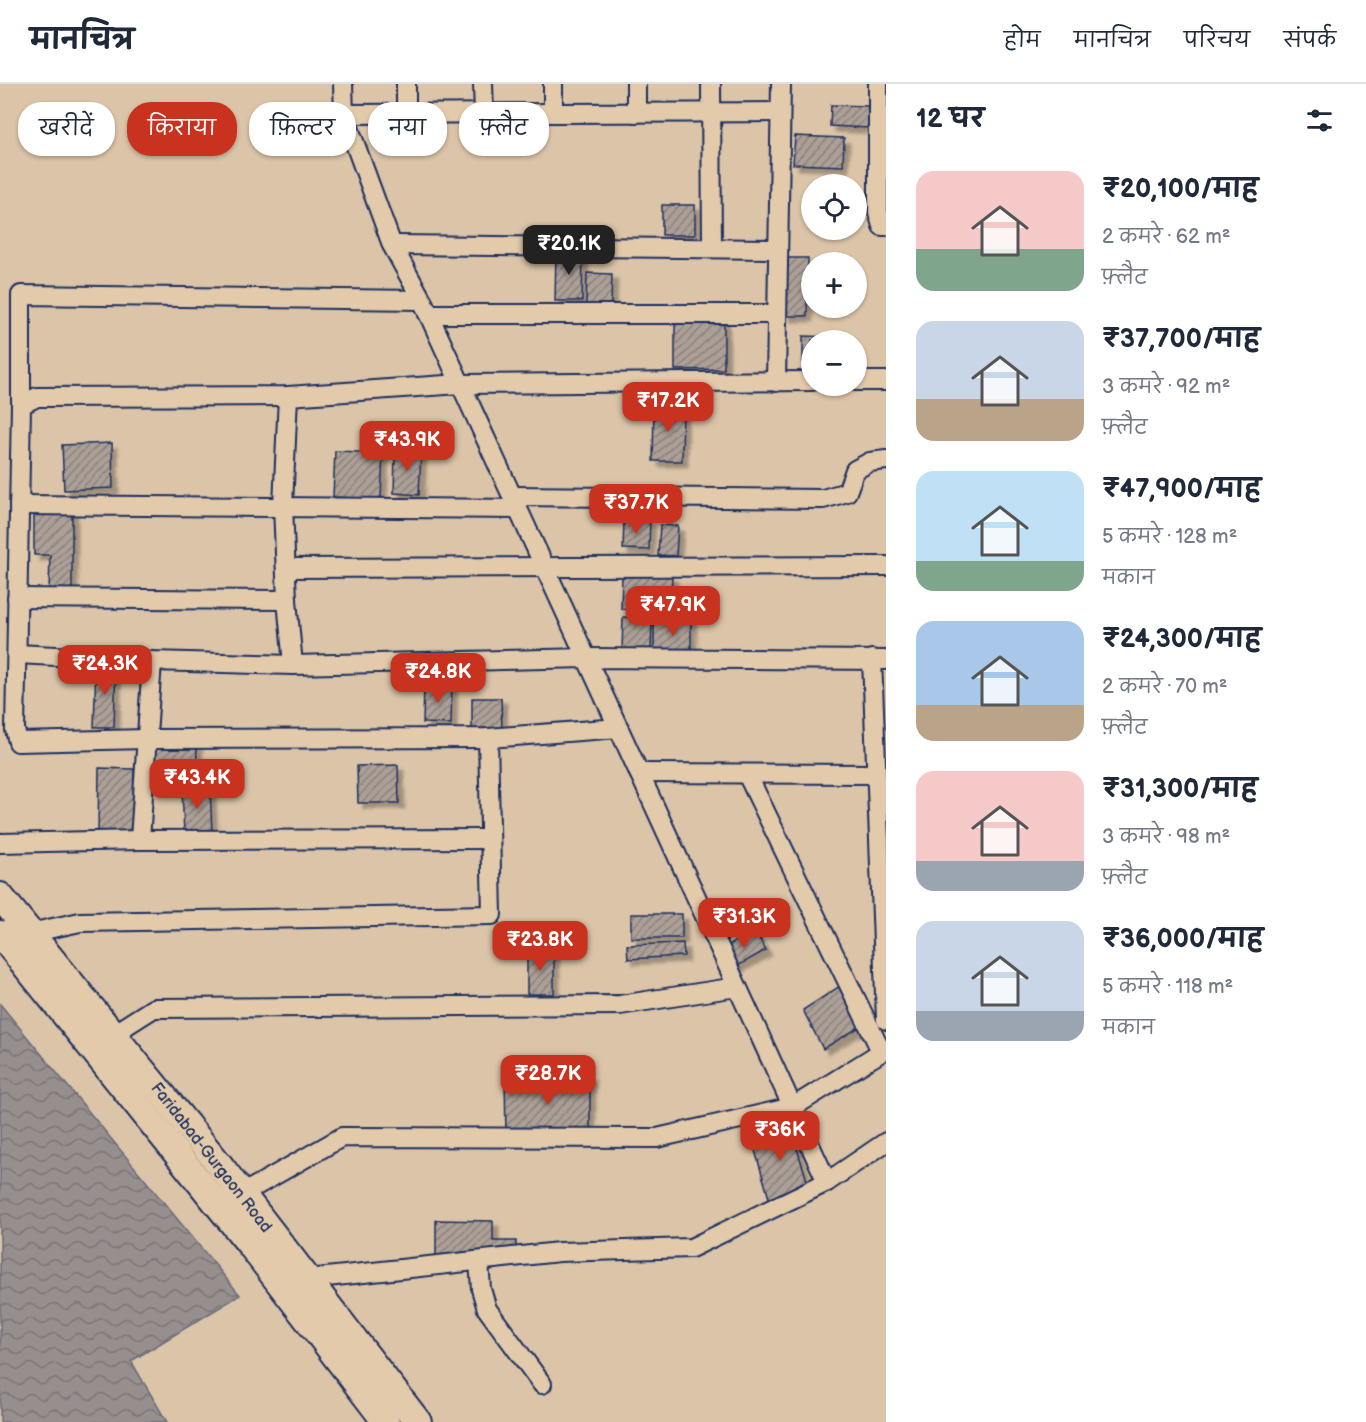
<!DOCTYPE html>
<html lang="hi">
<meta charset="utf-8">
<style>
:root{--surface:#fff;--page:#f2f2f3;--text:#1f2937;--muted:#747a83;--line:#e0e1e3;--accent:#c8321e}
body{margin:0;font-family:"Balsamiq Sans","Playpen Sans Deva",sans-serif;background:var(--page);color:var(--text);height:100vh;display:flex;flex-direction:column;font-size:22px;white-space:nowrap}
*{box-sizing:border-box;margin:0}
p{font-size:20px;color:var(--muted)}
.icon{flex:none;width:33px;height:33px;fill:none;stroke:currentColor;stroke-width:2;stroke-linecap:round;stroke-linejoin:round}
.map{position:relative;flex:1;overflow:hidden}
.side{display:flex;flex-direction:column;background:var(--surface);width:480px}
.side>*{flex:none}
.guide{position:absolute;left:18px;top:18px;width:570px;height:54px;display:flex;gap:12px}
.fabs{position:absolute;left:801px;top:90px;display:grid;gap:12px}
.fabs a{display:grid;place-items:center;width:66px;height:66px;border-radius:50%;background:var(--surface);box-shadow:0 2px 4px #0004;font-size:30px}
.price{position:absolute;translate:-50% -51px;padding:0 14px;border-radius:12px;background:var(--accent);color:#fff;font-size:20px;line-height:39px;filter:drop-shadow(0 2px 3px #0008)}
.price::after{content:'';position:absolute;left:50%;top:36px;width:18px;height:14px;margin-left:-9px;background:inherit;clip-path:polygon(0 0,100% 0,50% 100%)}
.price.selected{background:#222;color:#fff}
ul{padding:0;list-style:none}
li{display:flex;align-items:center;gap:18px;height:150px;padding:0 30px}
li span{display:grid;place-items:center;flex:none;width:168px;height:120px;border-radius:18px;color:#555}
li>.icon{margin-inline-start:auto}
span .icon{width:72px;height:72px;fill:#fffc;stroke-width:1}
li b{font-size:26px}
h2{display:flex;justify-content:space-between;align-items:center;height:72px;padding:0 30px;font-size:26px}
.chip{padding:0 21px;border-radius:24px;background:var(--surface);box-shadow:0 2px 4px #0004;font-size:21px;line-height:54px}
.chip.selected{background:var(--accent);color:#fff}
header{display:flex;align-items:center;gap:36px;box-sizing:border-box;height:84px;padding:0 30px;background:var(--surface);border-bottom:2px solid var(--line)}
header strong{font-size:28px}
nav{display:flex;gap:33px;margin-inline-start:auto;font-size:21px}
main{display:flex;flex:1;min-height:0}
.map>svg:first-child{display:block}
.water{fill:url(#water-waves);stroke:#65697b;stroke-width:1.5}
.building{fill:url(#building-hatch);stroke:#1b2f5e;stroke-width:1.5;filter:url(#shadow)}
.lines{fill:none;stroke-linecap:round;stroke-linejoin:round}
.minor-casing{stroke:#1b2f5e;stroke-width:22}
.secondary-casing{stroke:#1b2f5e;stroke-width:30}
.minor{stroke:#e3caab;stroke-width:18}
.secondary{stroke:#e3caab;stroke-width:26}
.labels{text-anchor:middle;stroke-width:4.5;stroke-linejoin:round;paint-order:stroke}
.street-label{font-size:16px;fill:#1b2f5e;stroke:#e3caab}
</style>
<header>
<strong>मानचित्र</strong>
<nav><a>होम</a><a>मानचित्र</a><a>परिचय</a><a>संपर्क</a></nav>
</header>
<main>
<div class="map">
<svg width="886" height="1338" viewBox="0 0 886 1338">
<defs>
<pattern id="water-waves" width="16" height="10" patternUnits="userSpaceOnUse" patternTransform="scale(1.5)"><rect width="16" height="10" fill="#978f8e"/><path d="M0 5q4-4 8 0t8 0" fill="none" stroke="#7a7577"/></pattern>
<pattern id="building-hatch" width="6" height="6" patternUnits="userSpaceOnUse" patternTransform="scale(1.5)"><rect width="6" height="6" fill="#ac9f96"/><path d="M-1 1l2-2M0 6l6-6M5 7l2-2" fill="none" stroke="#8b827e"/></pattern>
<filter id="shadow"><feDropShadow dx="5.5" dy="5.5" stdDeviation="1.5" flood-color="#0004"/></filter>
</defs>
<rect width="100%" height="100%" fill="#dbc4a8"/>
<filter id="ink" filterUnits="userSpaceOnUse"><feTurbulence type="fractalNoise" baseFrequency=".0167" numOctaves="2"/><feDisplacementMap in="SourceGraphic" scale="12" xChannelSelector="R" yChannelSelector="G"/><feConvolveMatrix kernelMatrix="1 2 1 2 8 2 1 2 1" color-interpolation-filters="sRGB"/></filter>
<g filter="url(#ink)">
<path class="water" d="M0 920 240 1211 131 1277 167 1338H0Z"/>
<g class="building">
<path d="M831 21 869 22V44L830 42Z"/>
<path d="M795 52 844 54 843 82 793 80Z"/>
<rect x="662" y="121" width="33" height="30"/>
<path d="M556 166 583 167 582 217H555Z"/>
<path d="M786 174H808L807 232H785Z"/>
<path d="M587 189 612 190 611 220H586Z"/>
<path d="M724 235V285L675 286V236Z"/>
<path d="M803 252 833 253V256H812V284H803Z"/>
<path d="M654 321 683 322 682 377H653Z"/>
<path d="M112 359 113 404 64 406 62 361Z"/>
<path d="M395 366 421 367 419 411 394 409Z"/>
<path d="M335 367 383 369 381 415 333 413Z"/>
<path d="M34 426H72V507H49L50 471H34Z"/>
<path d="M624 435 650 436 649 466 623 465Z"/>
<path d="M660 441 678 442 676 472 658 471Z"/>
<path d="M622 490 672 492 671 527 621 525Z"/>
<path d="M623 533 652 534 651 567H622Z"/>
<rect x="654" y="534" width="37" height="38"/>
<path d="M96 580H116L114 643H94Z"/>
<path d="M424 601H452L451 640 423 639Z"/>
<path d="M472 614H501L502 646 472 647Z"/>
<path d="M150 659 197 660 196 701 149 699Z"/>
<path d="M398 681 399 719H358L357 682Z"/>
<path d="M99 684 134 685 133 750 98 749Z"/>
<path d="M210 702 212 749 184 750 182 704Z"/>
<rect x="631" y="830" width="51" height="24"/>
<path d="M755 847 766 866 734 884 723 864Z"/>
<path d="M683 859 684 872 628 875 627 861Z"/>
<rect x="527" y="866" width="27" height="44"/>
<path d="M840 902 863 941 823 965 803 926Z"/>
<path d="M505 992H590V1052L506 1053Z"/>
<path d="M790 1042 809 1103 769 1114 751 1053Z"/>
<path d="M436 1136 493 1137V1157H516V1172L436 1171Z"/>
</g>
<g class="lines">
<g class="minor-casing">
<g id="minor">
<path d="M343 0 344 30 392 161 422 216 827 1098"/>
<path d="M483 0 484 30"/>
<path d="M711 0 712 164"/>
<path d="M878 0V128L882 142H886"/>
<path d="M553 29V0"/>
<path d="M636 29V0"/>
<path d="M344 30 779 28"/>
<path d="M406 30V0"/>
<path d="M392 161 778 165"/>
<path d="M428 230H777"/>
<path d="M856 297H886"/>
<path d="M776 298 781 0"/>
<path d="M288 312 283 422 287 516 293 581"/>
<path d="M21 321V211L422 216"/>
<path d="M512 412 823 415 847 408 855 386 870 378 886 376"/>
<path d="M19 421 518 425"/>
<path d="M287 484 886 482"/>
<path d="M17 514 287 516"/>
<path d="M17 570 152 577 293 581 586 574 886 576"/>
<path d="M872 575 886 936"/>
<path d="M619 644 488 654 146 655 18 658 15 646 21 321 37 313 288 312 460 300 812 297"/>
<path d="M639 689 876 690"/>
<path d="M747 690 881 967"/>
<path d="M140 756 152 577"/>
<path d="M0 759 140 756 490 755"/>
<path d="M30 849 80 838 492 831 488 654"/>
<path d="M113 950 154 924 620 921 737 903"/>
<path d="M242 1110 342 1053 657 1054 793 1023 886 965"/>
<path d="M479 1177 481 1205 487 1225 542 1300"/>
<path d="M308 1195 559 1168 691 1164 827 1098 886 1058"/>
</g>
</g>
<g class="secondary-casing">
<g id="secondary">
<path d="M0 812 218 1079 418 1338"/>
<path d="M0 850 252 1163 386 1338"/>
</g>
</g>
<use href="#minor" class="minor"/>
<use href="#secondary" class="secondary"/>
</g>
</g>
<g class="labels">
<g class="street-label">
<text transform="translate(212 1073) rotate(52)" y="6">Faridabad-Gurgaon Road</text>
</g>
</g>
</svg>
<div class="fabs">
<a><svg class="icon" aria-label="locate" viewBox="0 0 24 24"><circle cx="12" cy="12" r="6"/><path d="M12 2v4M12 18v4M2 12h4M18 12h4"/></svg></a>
<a>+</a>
<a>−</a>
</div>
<b class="price selected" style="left:569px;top:192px">₹20.1K</b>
<b class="price" style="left:668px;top:349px">₹17.2K</b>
<b class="price" style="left:407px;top:388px">₹43.9K</b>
<b class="price" style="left:636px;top:451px">₹37.7K</b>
<b class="price" style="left:673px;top:553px">₹47.9K</b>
<b class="price" style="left:105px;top:612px">₹24.3K</b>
<b class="price" style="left:438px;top:620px">₹24.8K</b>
<b class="price" style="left:197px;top:726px">₹43.4K</b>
<b class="price" style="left:744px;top:865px">₹31.3K</b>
<b class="price" style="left:540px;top:888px">₹23.8K</b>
<b class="price" style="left:548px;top:1022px">₹28.7K</b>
<b class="price" style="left:780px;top:1078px">₹36K</b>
<div class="guide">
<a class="chip">खरीदें</a>
<a class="chip selected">किराया</a>
<a class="chip">फ़िल्टर</a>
<a class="chip">नया</a>
<a class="chip">फ़्लैट</a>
</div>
</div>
<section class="side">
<h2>12 घर<svg class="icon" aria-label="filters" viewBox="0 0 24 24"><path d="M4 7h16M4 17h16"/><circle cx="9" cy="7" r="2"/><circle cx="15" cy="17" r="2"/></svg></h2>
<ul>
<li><span style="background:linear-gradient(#f6c9c9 65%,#7fa58c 0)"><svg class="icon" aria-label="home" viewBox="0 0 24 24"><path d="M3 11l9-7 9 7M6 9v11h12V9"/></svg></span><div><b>₹20,100/माह</b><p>2 कमरे · 62 m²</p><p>फ़्लैट</p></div></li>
<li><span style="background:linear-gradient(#c9d6e8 65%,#b9a48a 0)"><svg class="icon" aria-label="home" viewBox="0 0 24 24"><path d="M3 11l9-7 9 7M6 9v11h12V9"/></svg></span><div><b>₹37,700/माह</b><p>3 कमरे · 92 m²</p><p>फ़्लैट</p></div></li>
<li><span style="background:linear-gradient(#bfe0f5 75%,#7fa58c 0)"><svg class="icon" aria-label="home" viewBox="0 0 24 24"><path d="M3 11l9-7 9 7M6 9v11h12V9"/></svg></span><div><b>₹47,900/माह</b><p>5 कमरे · 128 m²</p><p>मकान</p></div></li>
<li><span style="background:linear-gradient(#a9c7e8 70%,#b9a48a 0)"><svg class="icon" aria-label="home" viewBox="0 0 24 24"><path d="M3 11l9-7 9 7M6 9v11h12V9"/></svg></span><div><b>₹24,300/माह</b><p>2 कमरे · 70 m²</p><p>फ़्लैट</p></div></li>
<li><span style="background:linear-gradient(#f6c9c9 75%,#9aa5b1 0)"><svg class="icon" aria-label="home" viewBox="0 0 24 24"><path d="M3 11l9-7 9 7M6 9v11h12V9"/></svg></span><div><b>₹31,300/माह</b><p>3 कमरे · 98 m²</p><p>फ़्लैट</p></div></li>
<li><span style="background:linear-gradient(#c9d6e8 75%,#9aa5b1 0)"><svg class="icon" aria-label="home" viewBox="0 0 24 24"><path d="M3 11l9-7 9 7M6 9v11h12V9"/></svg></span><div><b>₹36,000/माह</b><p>5 कमरे · 118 m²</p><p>मकान</p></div></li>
</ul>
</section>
</main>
